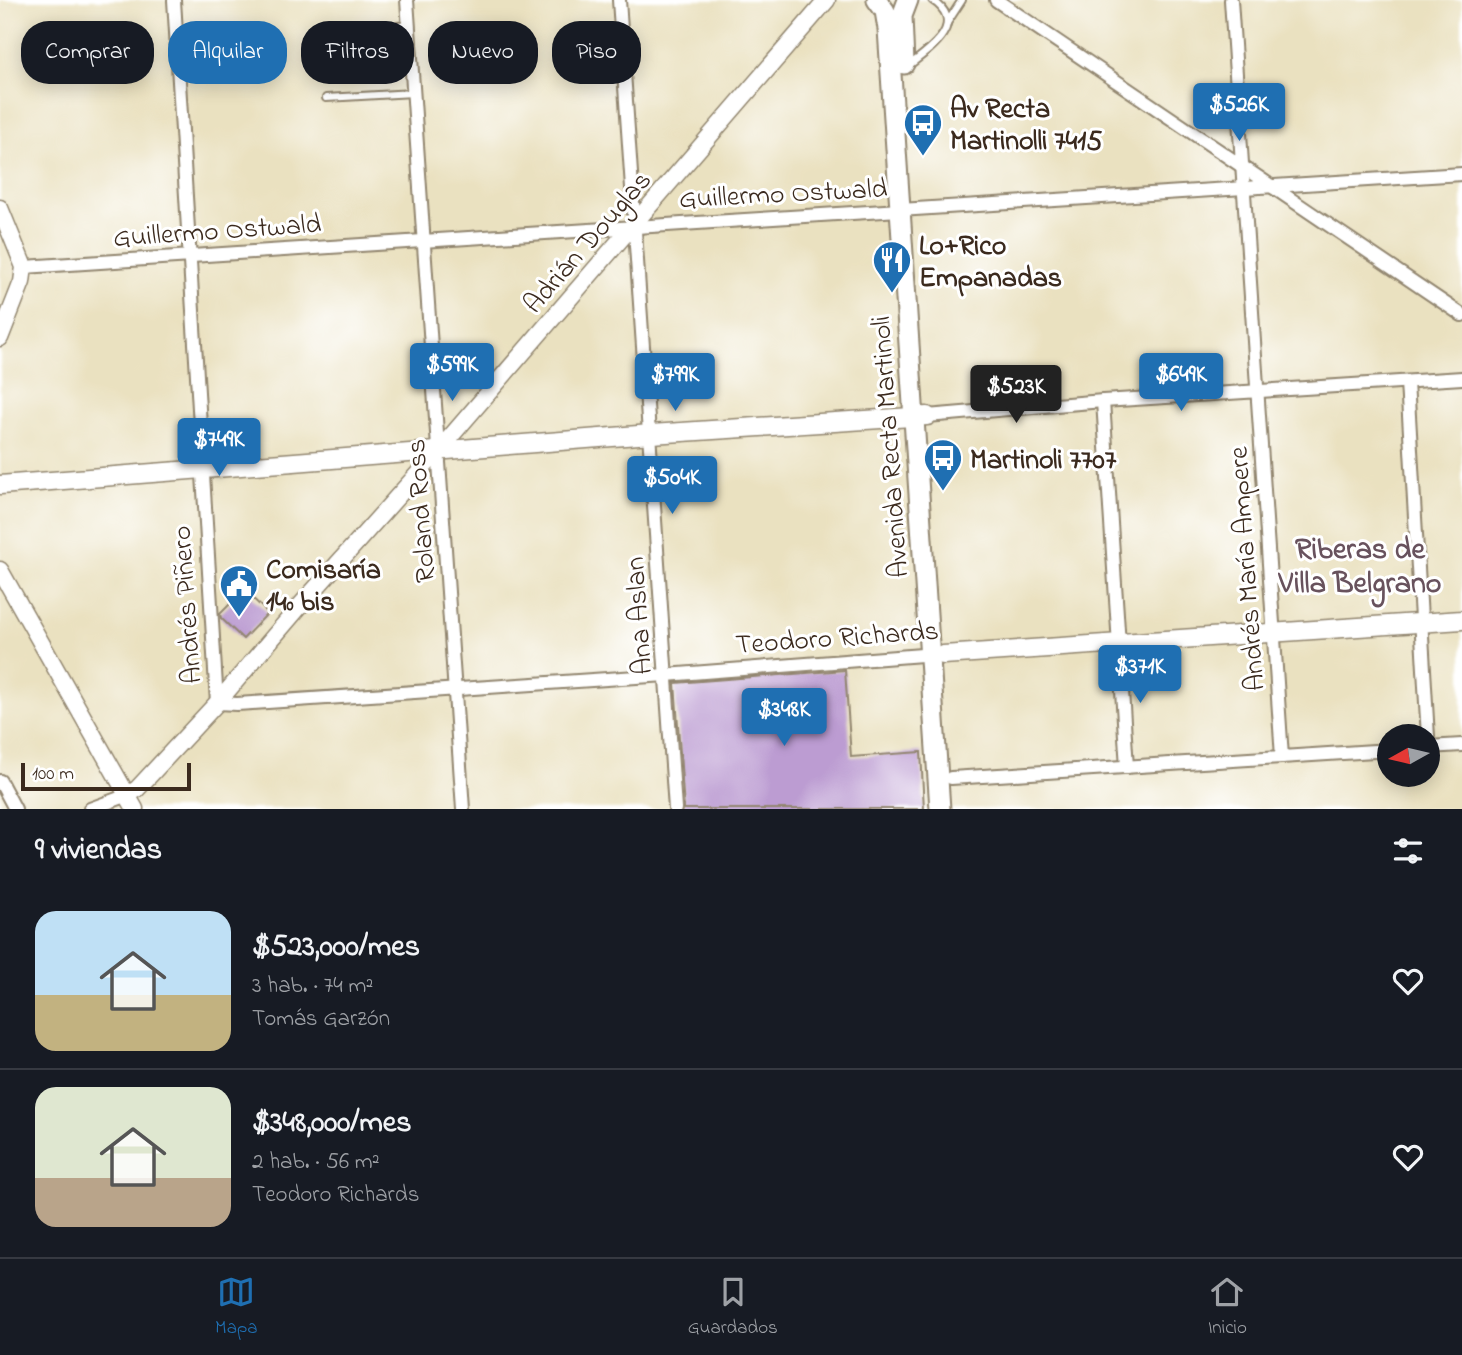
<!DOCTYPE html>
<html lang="es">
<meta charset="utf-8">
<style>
:root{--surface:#171b24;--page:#20242c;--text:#f1f3f6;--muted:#9ea1a6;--line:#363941;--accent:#1f6fb2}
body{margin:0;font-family:"Indie Flower",sans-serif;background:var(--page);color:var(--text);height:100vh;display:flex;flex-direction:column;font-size:26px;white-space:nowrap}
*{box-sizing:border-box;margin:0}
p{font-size:23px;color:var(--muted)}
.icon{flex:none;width:38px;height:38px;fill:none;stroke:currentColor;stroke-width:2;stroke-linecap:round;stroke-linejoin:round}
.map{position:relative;height:809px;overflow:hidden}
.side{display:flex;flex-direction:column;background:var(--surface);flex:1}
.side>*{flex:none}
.top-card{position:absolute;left:21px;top:21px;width:700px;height:63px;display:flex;gap:14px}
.needle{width:46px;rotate:262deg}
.fabs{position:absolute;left:1377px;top:724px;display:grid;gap:14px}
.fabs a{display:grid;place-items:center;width:63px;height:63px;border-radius:50%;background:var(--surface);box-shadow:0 4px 18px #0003;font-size:35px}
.scale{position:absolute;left:21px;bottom:18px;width:170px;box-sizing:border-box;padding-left:7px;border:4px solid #3b2a1e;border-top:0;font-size:19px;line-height:24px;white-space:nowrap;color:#3b2a1e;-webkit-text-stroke:5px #fff;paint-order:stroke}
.price{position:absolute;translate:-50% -60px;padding:0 16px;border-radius:7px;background:var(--accent);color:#fff;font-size:23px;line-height:46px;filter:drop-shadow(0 2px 4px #0008)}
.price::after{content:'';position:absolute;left:50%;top:42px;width:21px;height:16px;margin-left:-10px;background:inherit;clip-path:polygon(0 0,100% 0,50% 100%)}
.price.selected{background:#222;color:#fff}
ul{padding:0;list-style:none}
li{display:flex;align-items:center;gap:21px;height:175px;padding:0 35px}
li+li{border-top:2px solid var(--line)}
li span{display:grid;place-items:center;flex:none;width:196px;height:140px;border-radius:21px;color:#555}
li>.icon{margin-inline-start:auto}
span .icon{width:84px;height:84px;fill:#fffc;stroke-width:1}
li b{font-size:30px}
h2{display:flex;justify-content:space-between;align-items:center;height:84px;padding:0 35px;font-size:30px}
.chip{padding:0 24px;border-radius:28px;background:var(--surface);box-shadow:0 4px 18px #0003;font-size:24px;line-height:63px}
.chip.selected{background:var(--accent);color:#fff}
.tab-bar{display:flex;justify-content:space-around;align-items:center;height:98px;border-top:2px solid var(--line);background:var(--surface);font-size:19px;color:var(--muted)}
.tab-bar a{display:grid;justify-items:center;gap:4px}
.tab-bar .selected{color:var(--accent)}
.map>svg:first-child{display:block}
.building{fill:#bc9cd2}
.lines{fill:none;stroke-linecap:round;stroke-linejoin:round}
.service-casing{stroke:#92866f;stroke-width:10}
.minor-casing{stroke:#92866f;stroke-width:16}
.tertiary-casing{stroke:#92866f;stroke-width:19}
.secondary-casing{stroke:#92866f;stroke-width:21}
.primary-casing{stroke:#92866f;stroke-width:23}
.service{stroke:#fff;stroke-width:6}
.minor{stroke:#fff;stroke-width:12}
.tertiary{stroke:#fff;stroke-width:16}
.secondary{stroke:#fff;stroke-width:18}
.primary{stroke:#fff;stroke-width:19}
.labels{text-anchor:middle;stroke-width:6;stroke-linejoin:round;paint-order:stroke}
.poi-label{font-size:28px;font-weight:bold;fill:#3b2a1e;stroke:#fff;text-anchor:start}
.street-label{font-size:28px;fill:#3b2a1e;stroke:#fff}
.neighbourhood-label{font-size:30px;font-weight:bold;fill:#68525d;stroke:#fff}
</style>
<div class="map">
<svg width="1462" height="809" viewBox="0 0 1462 809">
<rect width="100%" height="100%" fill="#fff"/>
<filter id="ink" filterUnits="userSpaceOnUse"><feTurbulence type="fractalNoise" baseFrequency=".0143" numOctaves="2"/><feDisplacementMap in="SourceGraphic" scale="14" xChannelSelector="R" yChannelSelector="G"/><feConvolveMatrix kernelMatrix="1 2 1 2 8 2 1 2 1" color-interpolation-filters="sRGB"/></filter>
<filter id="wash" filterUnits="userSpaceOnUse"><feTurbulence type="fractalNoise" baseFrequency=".00686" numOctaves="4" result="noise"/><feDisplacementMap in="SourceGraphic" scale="28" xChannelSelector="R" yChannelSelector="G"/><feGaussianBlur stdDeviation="1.57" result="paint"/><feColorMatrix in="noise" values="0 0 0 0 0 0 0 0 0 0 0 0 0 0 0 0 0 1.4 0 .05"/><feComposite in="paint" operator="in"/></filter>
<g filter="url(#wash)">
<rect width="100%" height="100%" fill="#eae1c0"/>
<g id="blocks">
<g class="building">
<path d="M244 590 268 613 243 639 221 618 220 614Z"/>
<path d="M845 670 851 757 921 752 924 809H684L675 683Z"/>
</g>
</g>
</g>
<g filter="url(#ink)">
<use href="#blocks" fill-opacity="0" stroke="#92866f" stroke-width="2"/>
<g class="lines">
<g class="service-casing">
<g id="service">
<path d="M947 23 962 0"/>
<path d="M341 31 409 25"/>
<path d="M908 66C929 50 969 24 932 0"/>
<path d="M326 98 413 93"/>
</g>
</g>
<g class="minor-casing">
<g id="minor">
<path d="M174 0 217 703 237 704 666 675 935 654"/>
<path d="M407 0 463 809"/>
<path d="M619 0 675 809"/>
<path d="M996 0 1462 315"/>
<path d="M1231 0 1282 757"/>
<path d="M24 267C503 233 983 207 1462 174"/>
<path d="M1407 382 1428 737"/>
<path d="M1103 401 1127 767"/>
<path d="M927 416 1103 401 1462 378"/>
<path d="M1428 747 1462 745"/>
<path d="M951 778 1390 750"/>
<path d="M0 781 15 809"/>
<path d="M90 809 128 795"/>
</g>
</g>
<g class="tertiary-casing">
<g id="tertiary">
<path d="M0 208 24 267 22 282 0 338"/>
<path d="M0 570 135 809"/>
<path d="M128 795 137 789 217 703 299 607 439 450 827 0"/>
</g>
</g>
<g class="secondary-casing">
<g id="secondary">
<path d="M0 485 651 434 927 416"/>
<path d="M943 655 1462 620"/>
</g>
</g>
<g class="primary-casing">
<g id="primary">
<path d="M877 0 885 11 888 29 940 809"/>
<path d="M904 64 902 16 908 0"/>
</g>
</g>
<use href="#service" class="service"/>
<use href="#minor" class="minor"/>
<use href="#tertiary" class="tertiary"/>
<use href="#secondary" class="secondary"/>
<use href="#primary" class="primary"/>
</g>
</g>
<defs>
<g id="bus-pin" transform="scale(2.0125)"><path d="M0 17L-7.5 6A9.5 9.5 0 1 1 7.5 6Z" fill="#1f6fb2" stroke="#fff"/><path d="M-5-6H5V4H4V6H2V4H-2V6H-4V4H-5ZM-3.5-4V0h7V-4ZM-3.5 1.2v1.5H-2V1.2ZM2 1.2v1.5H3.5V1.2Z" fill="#fff"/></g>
<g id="restaurant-pin" transform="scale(2.0125)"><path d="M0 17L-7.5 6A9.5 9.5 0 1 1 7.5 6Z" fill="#1f6fb2" stroke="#fff"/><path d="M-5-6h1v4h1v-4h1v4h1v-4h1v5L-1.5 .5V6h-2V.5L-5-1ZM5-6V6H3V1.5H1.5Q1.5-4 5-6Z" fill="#fff"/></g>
<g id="civic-pin" transform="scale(2.0125)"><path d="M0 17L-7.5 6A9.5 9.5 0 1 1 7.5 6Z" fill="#1f6fb2" stroke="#fff"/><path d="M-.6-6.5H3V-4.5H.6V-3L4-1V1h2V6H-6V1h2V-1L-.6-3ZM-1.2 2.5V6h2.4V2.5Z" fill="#fff"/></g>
</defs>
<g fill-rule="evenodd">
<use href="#bus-pin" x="923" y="123"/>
<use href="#restaurant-pin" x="892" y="260"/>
<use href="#bus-pin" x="943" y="458"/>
<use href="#civic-pin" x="239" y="584"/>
</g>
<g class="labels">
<g class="poi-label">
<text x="950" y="117">Av Recta<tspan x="950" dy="32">Martinolli 7415</tspan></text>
<text x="919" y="254">Lo+Rico<tspan x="919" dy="32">Empanadas</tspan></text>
<text x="970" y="468">Martinoli 7707</text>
<text x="266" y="578">Comisaría<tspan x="266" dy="32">14º bis</tspan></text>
</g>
<g class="street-label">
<text transform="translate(783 192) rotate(-3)" y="10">Guillermo Ostwald</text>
<text transform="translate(217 229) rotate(-4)" y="10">Guillermo Ostwald</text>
<text transform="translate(586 241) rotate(-49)" y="10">Adrián Douglas</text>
<text transform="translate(888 447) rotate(-94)" y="10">Avenida Recta Martinoli</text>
<text transform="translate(419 511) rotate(-94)" y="10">Roland Ross</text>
<text transform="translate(1245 569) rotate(-94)" y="10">Andrés María Ampere</text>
<text transform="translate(185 605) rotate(-94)" y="10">Andrés Piñero</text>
<text transform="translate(637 616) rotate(-94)" y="10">Ana Aslan</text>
<text transform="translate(837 636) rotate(-4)" y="10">Teodoro Richards</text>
</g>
<g class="neighbourhood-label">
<text x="1360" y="558">Riberas de<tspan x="1360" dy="34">Villa Belgrano</tspan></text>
</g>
</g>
</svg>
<div class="fabs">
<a><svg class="needle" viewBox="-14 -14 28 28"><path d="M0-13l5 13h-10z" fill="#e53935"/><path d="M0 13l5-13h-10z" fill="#9ea1a6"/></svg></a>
</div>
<div class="scale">100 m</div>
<b class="price" style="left:1239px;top:143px">$526K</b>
<b class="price" style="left:452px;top:403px">$599K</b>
<b class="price" style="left:675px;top:413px">$799K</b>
<b class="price" style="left:1181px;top:413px">$649K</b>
<b class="price selected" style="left:1016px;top:425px">$523K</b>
<b class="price" style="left:219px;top:478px">$749K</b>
<b class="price" style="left:672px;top:516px">$504K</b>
<b class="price" style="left:1140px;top:705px">$371K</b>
<b class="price" style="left:784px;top:748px">$348K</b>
<div class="top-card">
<a class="chip">Comprar</a>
<a class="chip selected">Alquilar</a>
<a class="chip">Filtros</a>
<a class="chip">Nuevo</a>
<a class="chip">Piso</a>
</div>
</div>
<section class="side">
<h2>9 viviendas<svg class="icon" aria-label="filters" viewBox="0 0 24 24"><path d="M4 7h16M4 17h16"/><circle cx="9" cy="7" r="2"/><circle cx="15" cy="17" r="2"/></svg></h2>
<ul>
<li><span style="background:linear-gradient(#bfe0f5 60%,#c2b280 0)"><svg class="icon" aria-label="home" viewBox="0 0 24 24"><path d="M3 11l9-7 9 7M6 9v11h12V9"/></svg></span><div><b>$523,000/mes</b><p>3 hab. · 74 m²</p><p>Tomás Garzón</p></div><svg class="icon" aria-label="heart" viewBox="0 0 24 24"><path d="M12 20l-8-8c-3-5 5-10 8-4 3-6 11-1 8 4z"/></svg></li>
<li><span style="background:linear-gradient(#dfe7d0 65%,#b9a48a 0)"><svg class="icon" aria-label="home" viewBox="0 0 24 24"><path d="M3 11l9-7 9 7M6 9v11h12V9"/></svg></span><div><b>$348,000/mes</b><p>2 hab. · 56 m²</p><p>Teodoro Richards</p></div><svg class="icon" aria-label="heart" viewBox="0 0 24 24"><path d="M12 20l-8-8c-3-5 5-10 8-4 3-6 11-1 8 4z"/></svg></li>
</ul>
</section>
<nav class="tab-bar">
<a class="selected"><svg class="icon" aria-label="map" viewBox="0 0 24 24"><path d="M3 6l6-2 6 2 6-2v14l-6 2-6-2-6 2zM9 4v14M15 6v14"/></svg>Mapa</a>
<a><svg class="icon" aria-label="saved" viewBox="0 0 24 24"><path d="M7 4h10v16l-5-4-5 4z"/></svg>Guardados</a>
<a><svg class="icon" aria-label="home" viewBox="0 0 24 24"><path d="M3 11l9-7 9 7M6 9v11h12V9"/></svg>Inicio</a>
</nav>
